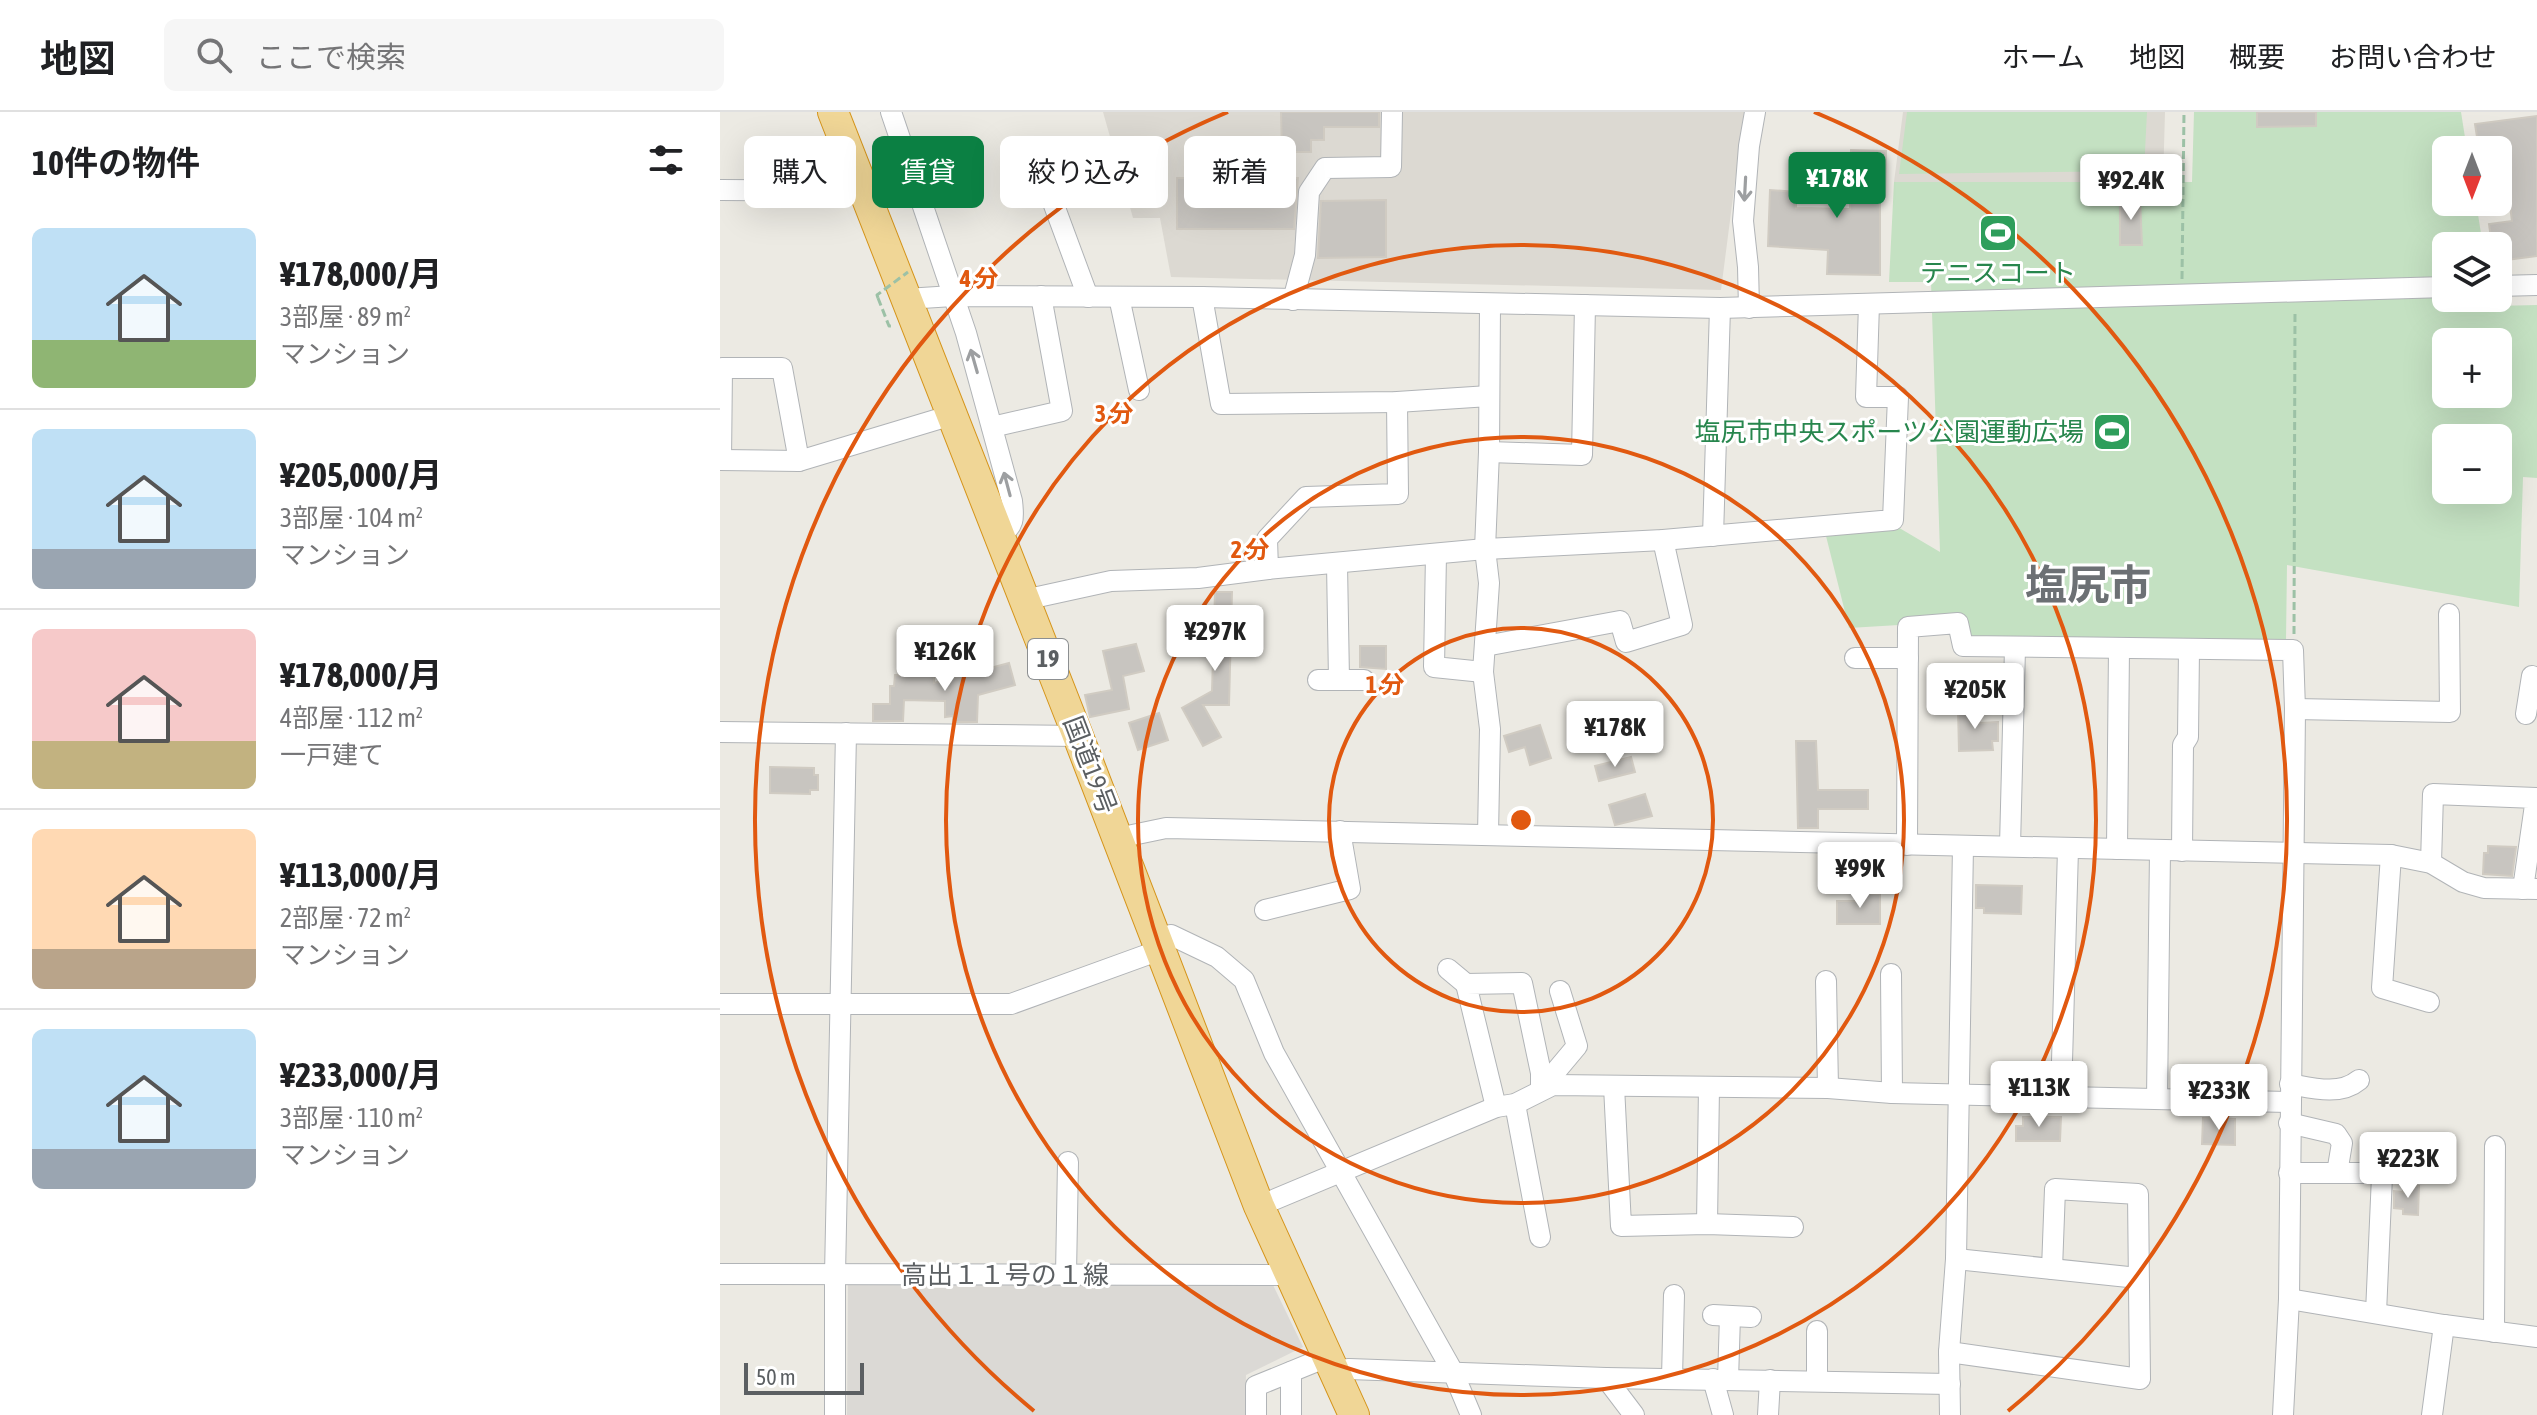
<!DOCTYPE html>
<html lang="ja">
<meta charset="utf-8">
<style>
:root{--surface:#fff;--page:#f6f6f6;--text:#202124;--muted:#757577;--line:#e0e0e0;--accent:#0b8043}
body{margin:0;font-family:"Asap Condensed","Noto Sans JP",sans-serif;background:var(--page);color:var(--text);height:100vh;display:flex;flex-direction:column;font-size:30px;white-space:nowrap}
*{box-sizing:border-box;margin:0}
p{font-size:26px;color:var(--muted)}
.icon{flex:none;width:44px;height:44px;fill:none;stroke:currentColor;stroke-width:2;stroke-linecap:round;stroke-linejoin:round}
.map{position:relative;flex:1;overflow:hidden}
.details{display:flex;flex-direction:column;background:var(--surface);width:720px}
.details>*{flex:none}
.guide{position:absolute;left:24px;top:24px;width:760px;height:72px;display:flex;gap:16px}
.needle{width:52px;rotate:180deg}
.controls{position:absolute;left:1712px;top:24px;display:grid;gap:16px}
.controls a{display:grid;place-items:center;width:80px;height:80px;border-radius:12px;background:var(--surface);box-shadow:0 8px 32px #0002;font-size:40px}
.scale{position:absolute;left:24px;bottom:20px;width:120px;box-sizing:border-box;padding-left:8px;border:4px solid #5b5f62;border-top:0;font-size:22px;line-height:28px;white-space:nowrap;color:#5b5f62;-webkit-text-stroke:6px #fff;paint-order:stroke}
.price{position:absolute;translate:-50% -68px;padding:0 18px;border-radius:8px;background:#fff;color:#222;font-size:26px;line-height:52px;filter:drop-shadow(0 2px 4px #0008)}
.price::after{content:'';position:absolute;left:50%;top:48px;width:24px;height:18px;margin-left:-12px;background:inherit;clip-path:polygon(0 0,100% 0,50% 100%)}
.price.selected{background:var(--accent);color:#fff}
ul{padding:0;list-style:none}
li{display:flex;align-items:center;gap:24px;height:200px;padding:0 32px}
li+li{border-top:2px solid var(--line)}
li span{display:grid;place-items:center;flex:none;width:224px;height:160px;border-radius:12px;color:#555}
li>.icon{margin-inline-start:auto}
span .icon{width:96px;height:96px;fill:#fffc;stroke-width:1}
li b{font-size:34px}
h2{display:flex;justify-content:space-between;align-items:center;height:96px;padding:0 32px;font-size:34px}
.tag{padding:0 28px;border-radius:12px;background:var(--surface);box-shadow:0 8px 32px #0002;font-size:28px;line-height:72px}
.tag.selected{background:var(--accent);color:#fff}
header{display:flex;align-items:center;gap:48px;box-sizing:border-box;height:112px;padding:0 40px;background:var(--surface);border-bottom:2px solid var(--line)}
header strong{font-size:38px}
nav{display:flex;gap:44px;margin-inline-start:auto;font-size:28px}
.search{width:560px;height:72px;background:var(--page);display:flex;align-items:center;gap:20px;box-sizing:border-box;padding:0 28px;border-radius:12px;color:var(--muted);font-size:30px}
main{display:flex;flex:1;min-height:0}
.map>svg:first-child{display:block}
.industrial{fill:#dbd9d5}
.education{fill:#dcd9d2}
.green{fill:#c4e1c2;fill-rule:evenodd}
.building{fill:#c8c5c0;stroke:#d0cbc2;stroke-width:2}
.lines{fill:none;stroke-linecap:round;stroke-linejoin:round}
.minor-casing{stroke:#b1b4b7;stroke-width:22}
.highway-casing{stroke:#d5941a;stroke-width:32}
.path{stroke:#9cc1a6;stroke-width:3;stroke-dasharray:8 4;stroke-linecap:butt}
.minor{stroke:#fff;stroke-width:20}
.highway{stroke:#f0d696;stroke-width:30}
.path-bridge{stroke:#9cc1a6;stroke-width:3;stroke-dasharray:8 4;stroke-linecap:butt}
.oneway{stroke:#9d9fa1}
.ring{fill:none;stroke:#e15910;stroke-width:4}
.labels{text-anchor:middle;stroke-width:6;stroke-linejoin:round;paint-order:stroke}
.shield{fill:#fff;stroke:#8c8f91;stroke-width:2}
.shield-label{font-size:24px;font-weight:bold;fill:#5b5f62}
.leisure-label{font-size:26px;fill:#27864d;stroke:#fff}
.street-label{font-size:26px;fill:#5b5f62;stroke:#fff}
.town-label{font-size:42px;font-weight:bold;fill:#6c7074;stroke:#fff}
.centre{fill:#e15910;stroke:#fff;stroke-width:4}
.ring-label{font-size:24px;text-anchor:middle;font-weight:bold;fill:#e15910;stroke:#fff;stroke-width:6;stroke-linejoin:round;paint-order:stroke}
</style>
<header>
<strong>地図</strong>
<div class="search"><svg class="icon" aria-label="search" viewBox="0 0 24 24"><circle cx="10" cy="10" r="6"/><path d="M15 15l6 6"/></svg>ここで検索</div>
<nav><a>ホーム</a><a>地図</a><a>概要</a><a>お問い合わせ</a></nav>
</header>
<main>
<section class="details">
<h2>10件の物件<svg class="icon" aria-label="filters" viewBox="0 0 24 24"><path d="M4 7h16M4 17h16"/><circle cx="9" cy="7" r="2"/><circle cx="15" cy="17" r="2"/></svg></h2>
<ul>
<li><span style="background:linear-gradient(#bfe0f5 70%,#8fb573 0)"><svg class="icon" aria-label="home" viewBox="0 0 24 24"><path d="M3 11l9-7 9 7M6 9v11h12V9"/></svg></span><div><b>¥178,000/月</b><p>3部屋 · 89 m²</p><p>マンション</p></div></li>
<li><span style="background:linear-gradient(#bfe0f5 75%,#9aa5b1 0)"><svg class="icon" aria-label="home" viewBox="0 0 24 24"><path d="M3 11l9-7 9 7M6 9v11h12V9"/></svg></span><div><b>¥205,000/月</b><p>3部屋 · 104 m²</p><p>マンション</p></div></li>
<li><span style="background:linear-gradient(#f6c9c9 70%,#c2b280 0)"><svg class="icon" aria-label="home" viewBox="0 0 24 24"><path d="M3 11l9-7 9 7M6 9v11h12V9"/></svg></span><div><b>¥178,000/月</b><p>4部屋 · 112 m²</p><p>一戸建て</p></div></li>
<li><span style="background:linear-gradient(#ffd9b3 75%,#b9a48a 0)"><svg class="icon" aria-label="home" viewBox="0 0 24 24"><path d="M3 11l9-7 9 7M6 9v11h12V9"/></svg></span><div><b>¥113,000/月</b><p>2部屋 · 72 m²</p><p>マンション</p></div></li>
<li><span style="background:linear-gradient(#bfe0f5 75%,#9aa5b1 0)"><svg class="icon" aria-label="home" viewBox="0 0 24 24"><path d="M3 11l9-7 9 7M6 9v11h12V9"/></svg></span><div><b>¥233,000/月</b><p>3部屋 · 110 m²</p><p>マンション</p></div></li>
</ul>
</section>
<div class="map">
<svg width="1817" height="1303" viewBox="0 0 1817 1303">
<rect width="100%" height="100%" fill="#eceae3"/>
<path class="industrial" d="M128 1170 553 1173 583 1235 526 1263 525 1303H127Z"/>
<g class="education">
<path d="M383 0H1024L1001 178 451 165 440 106H413Z"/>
<path d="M1183 0H1445L1443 70H1174Z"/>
</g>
<g class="green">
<path d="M1187 0H1427L1424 59 1179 62Z"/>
<path d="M1474 0H1741L1747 38H1726V90H1756L1763 134H1726V186H1772L1774 194 1817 193V366L1803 365 1799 495 1567 453 1566 528 1556 533 1251 532 1245 509 1129 516 1105 420 1176 414 1220 440 1211 170H1169L1174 70H1472ZM1726 230H1778V282H1726ZM1726 326H1778V378H1726Z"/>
</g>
<g class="building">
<path d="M561 0H659V15H604V28H591V40H562Z"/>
<path d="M1537 0H1596V14L1537 15Z"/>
<path d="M1817 4V144L1778 149V134H1772L1769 112 1792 109 1785 54 1778 55V38H1759L1755 12Z"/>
<path d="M1131 38 1166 39 1165 85H1160V163L1107 162 1108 138 1048 134 1050 78 1076 80V96L1130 97Z"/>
<path d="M457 66H578L574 117H457Z"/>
<path d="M1400 87H1420L1422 133H1400Z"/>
<path d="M666 88V145L598 146 601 89Z"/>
<path d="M495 480H512L509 593H483L501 625 483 634 462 596 492 579Z"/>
<path d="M416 532 424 559 403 564 409 597 370 605 365 583 392 578 383 539Z"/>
<path d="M640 534H666V557L640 555Z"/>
<path d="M289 551 295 573 258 583 257 610H233V604L225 605V589L184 588 183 609H153V592H170V574H174L175 563 214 564V571Z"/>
<path d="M1238 595H1258L1259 611 1278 610V629H1272L1273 638 1239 639Z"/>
<path d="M439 601 448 628 418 638 409 611Z"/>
<path d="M820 613 831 646 810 653 805 635 789 640 784 624Z"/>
<path d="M1076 629H1096L1098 678H1148V697H1098V716H1078Z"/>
<path d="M911 645 915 660 879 669 875 654Z"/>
<path d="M50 655 94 656V663H98V678H90V682L50 681Z"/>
<path d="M925 682 932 704 895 713 889 693Z"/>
<path d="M1768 734 1796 735 1792 764 1763 762 1764 741H1768Z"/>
<path d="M1256 773 1302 774 1301 802 1264 801V796H1256Z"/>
<path d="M1136 782H1160V812H1117V789H1136Z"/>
<path d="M1303 1005H1341L1340 1029H1296V1014H1303Z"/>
<path d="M1483 1006 1515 1007V1033L1482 1032Z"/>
<path d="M1684 1073 1699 1074 1698 1103 1683 1102V1097L1674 1096V1079L1683 1080Z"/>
</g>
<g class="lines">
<g class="minor-casing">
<g id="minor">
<path d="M171 0 246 221 292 389C294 406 295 415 278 424"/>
<path d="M321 58 368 185"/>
<path d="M0 78 127 79 142 74"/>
<path d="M1778 174 1817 173"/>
<path d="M399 185 419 278"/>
<path d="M482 185 501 292 677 290 769 284"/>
<path d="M186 187 233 184 482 185 1000 196 1726 175"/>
<path d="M573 188 585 143 589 80 605 56 671 55 672 0"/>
<path d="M1029 196 1028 155 1023 109 1029 34 1035 0"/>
<path d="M272 315 342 299 321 184"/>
<path d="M769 340 862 343 865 193"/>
<path d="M0 348 79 349 232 303"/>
<path d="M1 348 2 256H62L79 349"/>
<path d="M993 424 1000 196"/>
<path d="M716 442 714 555 763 560"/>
<path d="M617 452 619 568"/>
<path d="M548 457 547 427 586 385 678 382 677 290"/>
<path d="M304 488 391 469 478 466 548 457 765 437 943 428 1173 408 1178 285H1146L1149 192"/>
<path d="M765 534 900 509 906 530 962 513 943 428"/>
<path d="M1135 546H1188"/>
<path d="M598 568H644"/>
<path d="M1575 597 1730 600 1729 502"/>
<path d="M1806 602 1812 564"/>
<path d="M0 620 358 624"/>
<path d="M768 723 770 617 763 560 769 471 765 437 769 340 770 193"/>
<path d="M398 726 446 716 1671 743 1711 751 1743 770 1764 776 1817 777"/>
<path d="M1187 733 1188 515 1238 511 1243 534 1573 538 1575 597 1569 1187 1563 1303"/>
<path d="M1290 734 1295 536"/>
<path d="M1397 737 1399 536"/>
<path d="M1462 739 1463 633 1468 625 1469 537"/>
<path d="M1671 743 1662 876 1709 890"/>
<path d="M1711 751 1713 682 1816 686 1803 777"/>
<path d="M545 798 630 777 620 719"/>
<path d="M436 827 451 823 497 845 524 868 554 941 733 1260 751 1303"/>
<path d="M728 857 746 872"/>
<path d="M1171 862 1172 981"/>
<path d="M1106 869 1108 976"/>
<path d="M0 892H291L440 838"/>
<path d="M1570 972C1592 976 1620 984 1639 968"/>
<path d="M894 974 901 1114 987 1112 1073 1115"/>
<path d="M821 977 857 934 840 879"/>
<path d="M1341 985 1348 737"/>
<path d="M1437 987 1440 739"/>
<path d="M795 992 820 1125"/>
<path d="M776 995 746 872 802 871 821 961V977"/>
<path d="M1569 1011 1616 1022 1622 1031 1617 1061"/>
<path d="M1569 1061H1656L1662 1064 1656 1201"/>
<path d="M539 1094 776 995 795 992 833 973 1108 976 1172 981 1570 990"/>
<path d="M987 1112 989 975"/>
<path d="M1236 1147 1418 1166"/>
<path d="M0 1162 570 1163"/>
<path d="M346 1163 348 1050"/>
<path d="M1569 1187 1724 1213 1817 1225"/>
<path d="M993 1203 1031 1205"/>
<path d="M1097 1219V1269"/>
<path d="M1774 1220 1775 1034"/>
<path d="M1229 1240 1420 1267 1418 1082 1335 1077 1332 1157"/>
<path d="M614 1259 629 1257 886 1266 1230 1272"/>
<path d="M571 1260V1303"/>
<path d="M886 1266 914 1303"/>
<path d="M952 1266 954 1183"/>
<path d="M993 1267 1003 1303"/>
<path d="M1008 1268 1010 1204"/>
<path d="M115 1303V1163L126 621"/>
<path d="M536 1303V1274L607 1245"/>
<path d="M1048 1303 1050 1268"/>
<path d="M1230 1303 1229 1240 1236 1147 1243 734"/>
<path d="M1712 1303 1724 1213"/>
</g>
</g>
<g class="highway-casing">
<path id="highway" d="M113 0 358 624 539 1094 634 1303"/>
</g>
<g class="path">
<path d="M1462 167 1464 0"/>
<path d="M158 186 169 214H171"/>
<path d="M1574 522 1575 198"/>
</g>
<use href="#minor" class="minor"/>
<use href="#highway" class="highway"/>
<path class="path-bridge" d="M158 186 157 183 188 160"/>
</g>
<defs><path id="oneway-shaft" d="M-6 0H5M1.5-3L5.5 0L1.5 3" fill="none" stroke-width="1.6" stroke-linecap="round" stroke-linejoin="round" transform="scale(2)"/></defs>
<g class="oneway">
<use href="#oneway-shaft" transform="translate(1025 77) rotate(93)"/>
<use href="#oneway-shaft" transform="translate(254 249) rotate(-106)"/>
<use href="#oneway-shaft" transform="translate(287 372) rotate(-105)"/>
</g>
<g class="ring">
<circle cx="801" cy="708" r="192"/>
<circle cx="801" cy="708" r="383"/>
<circle cx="801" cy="708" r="575"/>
<path d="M314 1299A766 766 0 0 1 508 0M1094 0A766 766 0 0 1 1288 1299"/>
</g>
<defs>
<g id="stadium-square" transform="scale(2)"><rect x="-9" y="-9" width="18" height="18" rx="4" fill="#2e9e5b" stroke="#fff"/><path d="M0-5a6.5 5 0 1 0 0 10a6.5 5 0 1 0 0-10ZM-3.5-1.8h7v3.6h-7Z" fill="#fff"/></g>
</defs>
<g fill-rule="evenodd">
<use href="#stadium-square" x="1278" y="121"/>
<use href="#stadium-square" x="1392" y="320"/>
</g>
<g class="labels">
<rect class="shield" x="308" y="527" width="40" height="40" rx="6"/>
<g class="shield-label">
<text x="328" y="555">19</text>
</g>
<g class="leisure-label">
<text x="1278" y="170">テニスコート</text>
<text x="1364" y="329" text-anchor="end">塩尻市中央スポーツ公園運動広場</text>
</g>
<g class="street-label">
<text transform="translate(370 653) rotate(69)" y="9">国道19号</text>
<text x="285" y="1172">高出１１号の１線</text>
</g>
<g class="town-label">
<text x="1368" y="488">塩尻市</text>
</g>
</g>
<circle cx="801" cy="708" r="12" class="centre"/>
<g class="ring-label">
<text x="259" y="175">4 分</text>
<text x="394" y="310">3 分</text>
<text x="530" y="446">2 分</text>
<text x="665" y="581">1 分</text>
</g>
</svg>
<div class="controls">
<a><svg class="needle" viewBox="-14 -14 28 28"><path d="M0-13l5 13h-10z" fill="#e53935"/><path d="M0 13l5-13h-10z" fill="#757577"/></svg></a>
<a><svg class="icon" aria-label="layers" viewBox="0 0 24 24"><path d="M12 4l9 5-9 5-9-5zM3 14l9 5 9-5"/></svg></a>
<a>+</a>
<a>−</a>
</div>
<div class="scale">50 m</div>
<b class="price selected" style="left:1117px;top:108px">¥178K</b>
<b class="price" style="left:1411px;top:110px">¥92.4K</b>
<b class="price" style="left:495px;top:561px">¥297K</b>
<b class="price" style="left:225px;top:581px">¥126K</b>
<b class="price" style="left:1255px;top:619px">¥205K</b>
<b class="price" style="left:895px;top:657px">¥178K</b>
<b class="price" style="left:1140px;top:798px">¥99K</b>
<b class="price" style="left:1319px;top:1017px">¥113K</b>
<b class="price" style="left:1499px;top:1020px">¥233K</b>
<b class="price" style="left:1688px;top:1088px">¥223K</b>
<div class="guide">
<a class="tag">購入</a>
<a class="tag selected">賃貸</a>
<a class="tag">絞り込み</a>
<a class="tag">新着</a>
</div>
</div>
</main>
